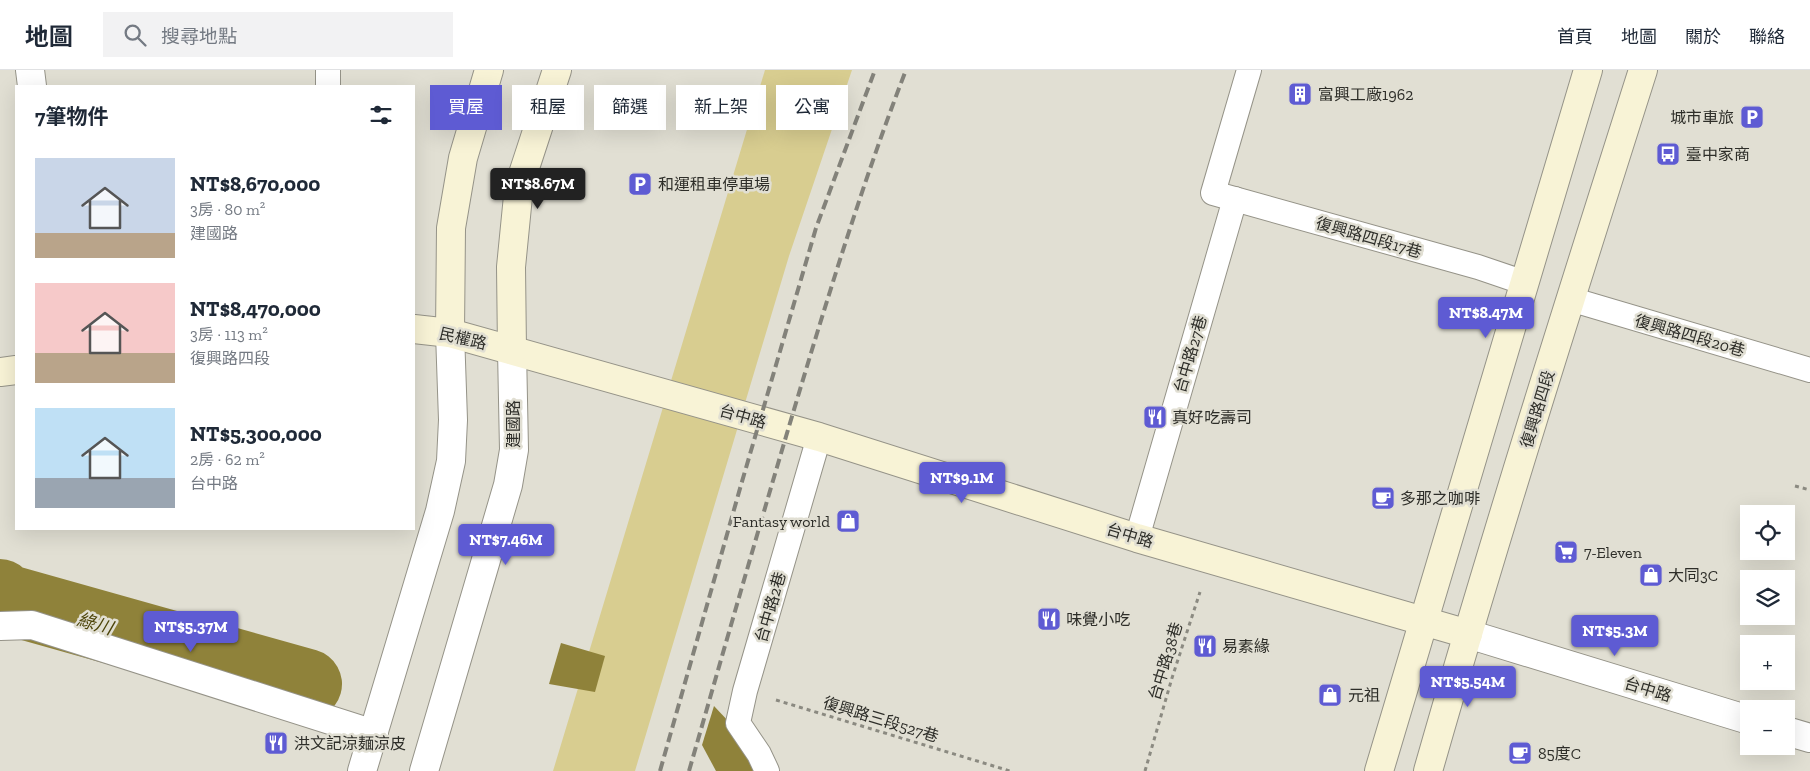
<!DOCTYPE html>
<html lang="zh-TW">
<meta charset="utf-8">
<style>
:root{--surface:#fff;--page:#f2f2f3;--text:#1f2937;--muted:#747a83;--line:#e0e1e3;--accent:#5e5bd3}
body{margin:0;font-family:"Zilla Slab","Noto Sans TC",serif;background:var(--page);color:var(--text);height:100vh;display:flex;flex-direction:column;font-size:19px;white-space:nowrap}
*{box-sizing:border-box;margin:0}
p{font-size:16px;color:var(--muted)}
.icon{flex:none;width:28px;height:28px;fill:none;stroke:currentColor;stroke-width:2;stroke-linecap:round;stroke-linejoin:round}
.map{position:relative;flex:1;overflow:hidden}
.sheet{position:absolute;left:15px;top:15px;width:400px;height:445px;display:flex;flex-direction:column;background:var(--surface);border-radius:0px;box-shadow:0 5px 20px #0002}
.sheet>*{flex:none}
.banner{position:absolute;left:430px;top:15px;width:475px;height:45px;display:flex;gap:10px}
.fabs{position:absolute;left:1740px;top:435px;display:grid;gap:10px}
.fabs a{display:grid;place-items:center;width:55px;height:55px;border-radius:0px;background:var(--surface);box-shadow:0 5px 20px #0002;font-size:25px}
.price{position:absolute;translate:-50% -42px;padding:0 11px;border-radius:5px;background:var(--accent);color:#fff;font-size:16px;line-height:32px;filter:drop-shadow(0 1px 2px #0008)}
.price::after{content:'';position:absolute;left:50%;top:30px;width:15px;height:11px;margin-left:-8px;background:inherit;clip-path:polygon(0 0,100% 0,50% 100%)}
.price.on{background:#222;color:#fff}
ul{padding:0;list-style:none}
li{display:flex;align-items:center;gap:15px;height:125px;padding:0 20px}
li span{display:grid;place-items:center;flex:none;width:140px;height:100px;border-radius:0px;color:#555}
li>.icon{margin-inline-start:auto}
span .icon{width:60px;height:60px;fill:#fffc;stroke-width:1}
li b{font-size:21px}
h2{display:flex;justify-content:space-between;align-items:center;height:60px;padding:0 20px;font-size:21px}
.tag{padding:0 18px;border-radius:0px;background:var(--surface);box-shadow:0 5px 20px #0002;font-size:18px;line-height:45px}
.tag.on{background:var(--accent);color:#fff}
header{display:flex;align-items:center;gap:30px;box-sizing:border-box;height:70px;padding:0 25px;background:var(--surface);border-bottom:1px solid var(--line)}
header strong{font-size:24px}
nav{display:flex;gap:28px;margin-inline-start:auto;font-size:18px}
.search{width:350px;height:45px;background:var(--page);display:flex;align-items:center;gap:12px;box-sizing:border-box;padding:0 18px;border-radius:0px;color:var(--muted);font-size:19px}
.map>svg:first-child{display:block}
.green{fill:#d8cd90}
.water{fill:#8f823a}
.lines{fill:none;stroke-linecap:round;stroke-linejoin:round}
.river{stroke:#8f823a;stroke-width:70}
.service-casing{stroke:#959388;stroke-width:26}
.minor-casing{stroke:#959388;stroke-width:30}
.tertiary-casing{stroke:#959388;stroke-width:30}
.secondary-casing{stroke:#959388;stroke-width:30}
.path{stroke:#8b8a81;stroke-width:3;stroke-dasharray:4 4;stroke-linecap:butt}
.service{stroke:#fff;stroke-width:24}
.minor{stroke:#fff;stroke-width:28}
.tertiary{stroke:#fff;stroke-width:28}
.secondary{stroke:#f8f3d6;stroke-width:28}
.rail{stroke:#83827a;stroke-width:4;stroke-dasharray:10 5;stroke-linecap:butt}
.labels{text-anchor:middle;stroke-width:5;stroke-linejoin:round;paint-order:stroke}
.poi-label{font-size:16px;fill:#2e2e29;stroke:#e1dfd3;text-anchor:start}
.street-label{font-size:16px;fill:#2e2e29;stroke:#e1dfd3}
.water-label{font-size:18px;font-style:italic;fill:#4d4409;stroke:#e1dfd3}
</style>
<header>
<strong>地圖</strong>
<div class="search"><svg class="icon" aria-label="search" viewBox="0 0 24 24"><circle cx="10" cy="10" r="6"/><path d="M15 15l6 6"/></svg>搜尋地點</div>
<nav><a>首頁</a><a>地圖</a><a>關於</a><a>聯絡</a></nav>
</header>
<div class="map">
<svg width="1810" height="701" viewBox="0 0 1810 701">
<rect width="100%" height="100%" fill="#e1dfd3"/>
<path class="green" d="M765 0H852L789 186 635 701H553Z"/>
<g class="water">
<path d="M561 573 605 586 595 622 549 614Z"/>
<path d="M714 636 730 653 761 701H716L702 675Z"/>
</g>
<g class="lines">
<path class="river" d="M0 524 5 529 307 614"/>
<g class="service-casing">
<g id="service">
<path d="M328 0V16"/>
<path d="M1249 0 1213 123 1478 197 1525 213"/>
<path d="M1570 229 1810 300"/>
<path d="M1137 468 1235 129"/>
<path d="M767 701 759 684 738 653 745 621 819 367"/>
</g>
</g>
<g class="minor-casing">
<g id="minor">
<path d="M30 0 32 16"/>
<path d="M0 556 32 555 374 664"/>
</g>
</g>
<g class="tertiary-casing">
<g id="tertiary">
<path d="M1468 564 1749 650"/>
<path d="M1786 661 1810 668"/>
<path d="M362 701 440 441 451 391 453 350 450 263"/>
<path d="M424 701 508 415 514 380 512 280"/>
</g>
</g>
<g class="secondary-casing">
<g id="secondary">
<path d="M414 259 450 263 819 367 1137 468 1468 564"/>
<path d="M450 263 451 158 463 88 489 0"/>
<path d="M512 280 511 197 519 116 557 0"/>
<path d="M0 302 16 300"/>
<path d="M1379 701 1588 0"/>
<path d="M1428 701C1495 466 1569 233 1643 0"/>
</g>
</g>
<g class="path">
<path d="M1795 416 1810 420"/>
<path d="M776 630 1010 701"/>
<path d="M1145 701 1172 608 1200 522"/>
</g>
<use href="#service" class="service"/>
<use href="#minor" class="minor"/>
<use href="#tertiary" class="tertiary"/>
<use href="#secondary" class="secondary"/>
<g class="rail">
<path d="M660 701 741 415 816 158 875 0"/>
<path d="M689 701C729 562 769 422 811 283 840 188 870 93 906 0"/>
</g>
</g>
<defs>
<g id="building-square" transform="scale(1.25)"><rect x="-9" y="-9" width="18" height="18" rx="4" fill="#5e5bd3" stroke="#e1dfd3"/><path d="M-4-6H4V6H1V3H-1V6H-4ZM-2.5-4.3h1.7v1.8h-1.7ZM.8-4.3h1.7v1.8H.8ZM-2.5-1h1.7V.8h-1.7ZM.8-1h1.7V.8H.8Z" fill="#fff"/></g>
<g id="parking-square" transform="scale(1.25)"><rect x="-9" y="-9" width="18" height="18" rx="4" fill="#5e5bd3" stroke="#e1dfd3"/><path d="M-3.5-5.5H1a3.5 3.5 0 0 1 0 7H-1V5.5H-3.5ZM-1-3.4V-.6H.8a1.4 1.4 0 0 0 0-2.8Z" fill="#fff"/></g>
<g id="bus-square" transform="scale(1.25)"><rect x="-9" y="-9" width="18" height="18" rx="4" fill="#5e5bd3" stroke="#e1dfd3"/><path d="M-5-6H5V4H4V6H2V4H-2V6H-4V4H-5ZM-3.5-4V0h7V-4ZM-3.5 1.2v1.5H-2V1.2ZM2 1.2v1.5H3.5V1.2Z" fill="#fff"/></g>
<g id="restaurant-square" transform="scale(1.25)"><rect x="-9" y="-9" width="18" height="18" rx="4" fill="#5e5bd3" stroke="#e1dfd3"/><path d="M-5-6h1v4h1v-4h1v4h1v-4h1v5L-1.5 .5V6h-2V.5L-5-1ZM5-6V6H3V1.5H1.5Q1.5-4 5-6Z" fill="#fff"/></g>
<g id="cafe-square" transform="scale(1.25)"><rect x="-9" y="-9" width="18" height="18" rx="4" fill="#5e5bd3" stroke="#e1dfd3"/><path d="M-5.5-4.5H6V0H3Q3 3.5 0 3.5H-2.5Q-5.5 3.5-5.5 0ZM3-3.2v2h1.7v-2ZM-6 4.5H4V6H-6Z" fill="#fff"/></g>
<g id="shop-square" transform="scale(1.25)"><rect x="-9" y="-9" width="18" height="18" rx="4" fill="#5e5bd3" stroke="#e1dfd3"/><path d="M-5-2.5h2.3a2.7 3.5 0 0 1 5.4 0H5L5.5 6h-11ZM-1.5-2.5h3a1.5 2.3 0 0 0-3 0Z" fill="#fff"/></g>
<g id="supermarket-square" transform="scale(1.25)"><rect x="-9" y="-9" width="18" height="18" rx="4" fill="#5e5bd3" stroke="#e1dfd3"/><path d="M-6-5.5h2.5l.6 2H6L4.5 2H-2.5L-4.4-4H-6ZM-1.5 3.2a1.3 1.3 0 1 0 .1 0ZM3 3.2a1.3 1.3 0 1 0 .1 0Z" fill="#fff"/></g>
</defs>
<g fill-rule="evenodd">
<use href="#building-square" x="1300" y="24"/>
<use href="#parking-square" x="1752" y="47"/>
<use href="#bus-square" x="1668" y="84"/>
<use href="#parking-square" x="640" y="114"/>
<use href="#restaurant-square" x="1155" y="347"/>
<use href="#cafe-square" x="1383" y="428"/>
<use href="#shop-square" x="848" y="451"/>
<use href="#supermarket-square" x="1566" y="482"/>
<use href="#shop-square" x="1651" y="505"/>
<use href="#restaurant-square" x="1049" y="549"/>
<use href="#restaurant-square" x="1205" y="576"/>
<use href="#shop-square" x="1330" y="625"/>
<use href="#restaurant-square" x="276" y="673"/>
<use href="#cafe-square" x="1520" y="683"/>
</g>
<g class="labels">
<g class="poi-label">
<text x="1318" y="30">富興工廠1962</text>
<text x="1734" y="53" text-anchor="end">城市車旅</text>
<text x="1686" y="90">臺中家商</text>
<text x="658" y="120">和運租車停車場</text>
<text x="1172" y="353">真好吃壽司</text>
<text x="1400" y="434">多那之咖啡</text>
<text x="830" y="457" text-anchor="end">Fantasy world</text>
<text x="1584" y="488">7-Eleven</text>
<text x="1668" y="511">大同3C</text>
<text x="1066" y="555">味覺小吃</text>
<text x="1222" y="582">易素緣</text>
<text x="1348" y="631">元祖</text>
<text x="294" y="679">洪文記涼麺涼皮</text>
<text x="1538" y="689">85度C</text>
</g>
<g class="street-label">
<text transform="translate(1369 167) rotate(16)" y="6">復興路四段17巷</text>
<text transform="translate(1690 265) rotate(16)" y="6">復興路四段20巷</text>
<text transform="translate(463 268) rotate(13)" y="6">民權路</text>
<text transform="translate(1190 284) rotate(-74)" y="6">台中路27巷</text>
<text transform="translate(1537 339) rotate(-73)" y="6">復興路四段</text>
<text transform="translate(743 346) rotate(16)" y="6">台中路</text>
<text transform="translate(513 354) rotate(-90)" y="6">建國路</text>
<text transform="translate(1130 465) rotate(17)" y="6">台中路</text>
<text transform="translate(770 537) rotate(-74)" y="6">台中路2巷</text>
<text transform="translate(1165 591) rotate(-73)" y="6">台中路38巷</text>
<text transform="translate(1648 619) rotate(17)" y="6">台中路</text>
<text transform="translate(881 649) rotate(17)" y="6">復興路三段527巷</text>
</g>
<g class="water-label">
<text transform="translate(95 554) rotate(16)" y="6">綠川</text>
</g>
</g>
</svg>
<div class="fabs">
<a><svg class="icon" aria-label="locate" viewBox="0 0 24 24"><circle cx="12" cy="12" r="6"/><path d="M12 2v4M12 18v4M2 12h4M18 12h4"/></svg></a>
<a><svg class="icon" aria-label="layers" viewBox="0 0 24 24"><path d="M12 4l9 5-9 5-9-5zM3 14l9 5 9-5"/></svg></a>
<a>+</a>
<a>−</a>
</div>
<b class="price on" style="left:538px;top:140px">NT$8.67M</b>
<b class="price" style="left:1486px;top:269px">NT$8.47M</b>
<b class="price" style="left:962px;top:434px">NT$9.1M</b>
<b class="price" style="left:506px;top:496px">NT$7.46M</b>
<b class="price" style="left:191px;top:583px">NT$5.37M</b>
<b class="price" style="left:1615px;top:587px">NT$5.3M</b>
<b class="price" style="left:1468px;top:638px">NT$5.54M</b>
<div class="banner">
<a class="tag on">買屋</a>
<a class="tag">租屋</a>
<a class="tag">篩選</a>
<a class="tag">新上架</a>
<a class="tag">公寓</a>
</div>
<section class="sheet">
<h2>7筆物件<svg class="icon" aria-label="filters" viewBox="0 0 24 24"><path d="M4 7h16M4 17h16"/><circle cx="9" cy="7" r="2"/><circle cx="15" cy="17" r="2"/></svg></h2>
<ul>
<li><span style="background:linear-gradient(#c9d6e8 75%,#b9a48a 0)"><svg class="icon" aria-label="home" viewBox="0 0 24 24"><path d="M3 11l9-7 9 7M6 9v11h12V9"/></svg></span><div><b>NT$8,670,000</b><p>3房 · 80 m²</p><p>建國路</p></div></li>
<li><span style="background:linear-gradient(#f6c9c9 70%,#b9a48a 0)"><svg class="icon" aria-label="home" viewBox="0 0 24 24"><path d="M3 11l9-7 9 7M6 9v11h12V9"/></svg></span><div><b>NT$8,470,000</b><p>3房 · 113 m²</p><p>復興路四段</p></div></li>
<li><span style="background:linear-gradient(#bfe0f5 70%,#9aa5b1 0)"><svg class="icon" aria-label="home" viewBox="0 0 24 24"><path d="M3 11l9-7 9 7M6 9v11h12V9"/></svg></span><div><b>NT$5,300,000</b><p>2房 · 62 m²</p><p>台中路</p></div></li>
</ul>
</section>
</div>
